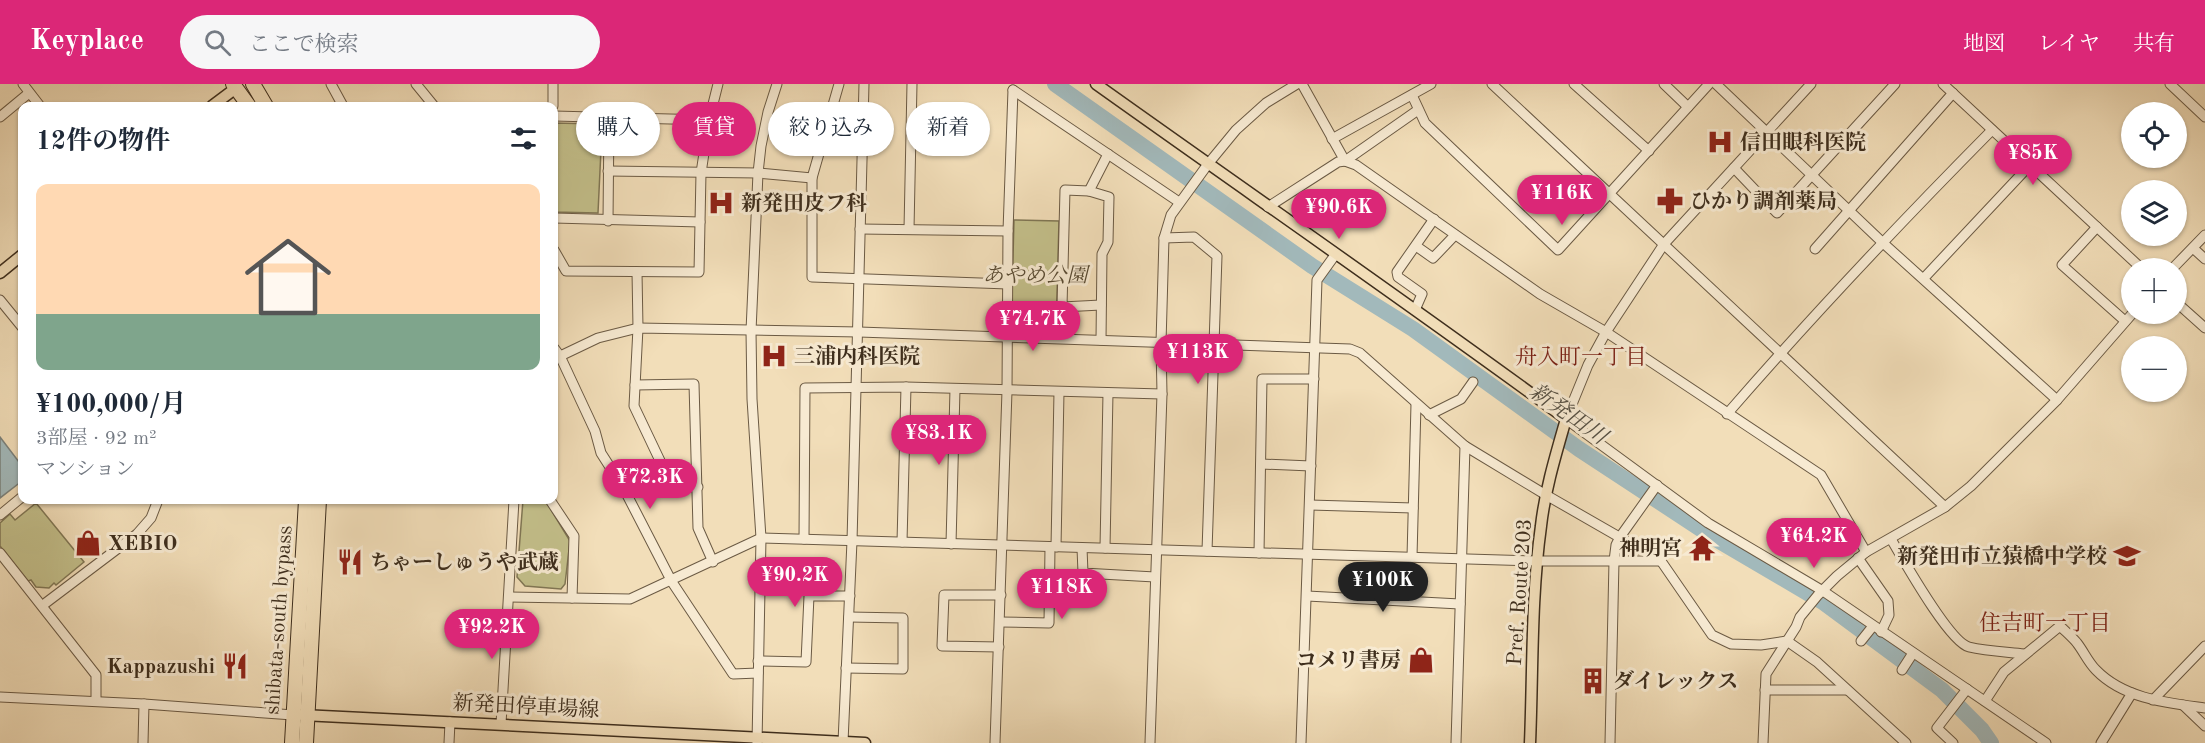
<!DOCTYPE html>
<html lang="ja">
<meta charset="utf-8">
<style>
:root{--surface:#fff;--page:#f6f6f7;--text:#1f2937;--muted:#747a83;--line:#e0e1e3;--accent:#db2777}
body{margin:0;font-family:"Old Standard TT","Noto Serif JP",serif;background:var(--page);color:var(--text);height:100vh;display:flex;flex-direction:column;font-size:22px;white-space:nowrap}
*{box-sizing:border-box;margin:0}
p{font-size:20px;color:var(--muted)}
.icon{flex:none;width:33px;height:33px;fill:none;stroke:currentColor;stroke-width:2;stroke-linecap:round;stroke-linejoin:round}
.map{position:relative;flex:1;overflow:hidden}
.drawer{position:absolute;left:18px;top:18px;width:540px;height:402px;display:flex;flex-direction:column;background:var(--surface);border-radius:12px;box-shadow:0 2px 4px #0004}
.drawer>*{flex:none}
.guide{position:absolute;left:576px;top:18px;width:570px;height:54px;display:flex;gap:12px}
.buttons{position:absolute;left:2121px;top:18px;display:grid;gap:12px}
.buttons a{display:grid;place-items:center;width:66px;height:66px;border-radius:50%;background:var(--surface);box-shadow:0 2px 4px #0004;font-size:30px}
.price{position:absolute;translate:-50% -51px;padding:0 14px;border-radius:21px;background:var(--accent);color:#fff;font-size:20px;line-height:39px;filter:drop-shadow(0 2px 3px #0008)}
.price::after{content:'';position:absolute;left:50%;top:36px;width:18px;height:14px;margin-left:-9px;background:inherit;clip-path:polygon(0 0,100% 0,50% 100%)}
.price.selected{background:#222;color:#fff}
ul{padding:0;list-style:none}
li{display:grid;align-content:center;gap:12px;height:318px;padding:0 18px}
li+li{border-top:2px solid var(--line)}
li span{display:grid;place-items:center;height:186px;border-radius:12px;color:#555}
li>.icon{margin-inline-start:auto}
span .icon{width:108px;height:108px;fill:#fffc;stroke-width:1}
li b{font-size:26px}
h2{display:flex;justify-content:space-between;align-items:center;height:72px;padding:0 18px;font-size:26px}
.tag{padding:0 21px;border-radius:27px;background:var(--surface);box-shadow:0 2px 4px #0004;font-size:21px;line-height:54px}
.tag.selected{background:var(--accent);color:#fff}
header{display:flex;align-items:center;gap:36px;box-sizing:border-box;height:84px;padding:0 30px;background:var(--accent);color:#fff}
header strong{font-size:28px}
nav{display:flex;gap:33px;margin-inline-start:auto;font-size:21px}
.search{width:420px;height:54px;background:var(--page);display:flex;align-items:center;gap:15px;box-sizing:border-box;padding:0 21px;border-radius:33px;color:var(--muted);font-size:22px}
.map>svg:first-child{display:block}
.green{fill:#c3bf8a;stroke:#807654;stroke-width:1.5}
.water{fill:#a2b9bb;stroke:#7a817c;stroke-width:1.5}
.lines{fill:none;stroke-linecap:round;stroke-linejoin:round}
.river{stroke:#a2b9bb;stroke-width:16}
.minor-casing{stroke:#6b5a44;stroke-width:11}
.major-casing{stroke:#3e2e1d;stroke-width:13}
.highway-casing{stroke:#3e2e1d;stroke-width:16}
.minor{stroke:#f7ead2;stroke-width:9}
.major{stroke:#f2deb9;stroke-width:10}
.highway{stroke:#f2deb9;stroke-width:14}
.labels{text-anchor:middle;stroke-width:6;stroke-linejoin:round;paint-order:stroke}
.poi-label{font-size:21px;font-weight:bold;fill:#3e2e1d;stroke:#f7ead2;text-anchor:start}
.park-label{font-size:21px;font-style:italic;fill:#594b33;stroke:#f7ead2}
.street-label{font-size:21px;fill:#3e2e1d;stroke:#f7ead2}
.neighbourhood-label{font-size:22px;fill:#7a1f14;stroke:#f7ead2}
.water-label{font-size:22px;font-style:italic;fill:#575144;stroke:#f7ead2}
</style>
<header>
<strong>Keyplace</strong>
<div class="search"><svg class="icon" aria-label="search" viewBox="0 0 24 24"><circle cx="10" cy="10" r="6"/><path d="M15 15l6 6"/></svg>ここで検索</div>
<nav><a>地図</a><a>レイヤ</a><a>共有</a></nav>
</header>
<div class="map">
<svg width="2205" height="659" viewBox="0 0 2205 659">
<rect width="100%" height="100%" fill="#f2deb9"/>
<filter id="stains"><feTurbulence type="fractalNoise" baseFrequency=".00333" numOctaves="4"/><feColorMatrix values="0 0 0 0 .2 0 0 0 0 .09 0 0 0 0 .02 0 0 0 .5 -.17"/></filter>
<radialGradient id="worn" r=".72"><stop offset=".6" stop-color="#630" stop-opacity="0"/><stop offset="1" stop-color="#630" stop-opacity=".3"/></radialGradient>
<g class="green">
<path d="M554 39 599 40 602 44 598 129 554 128Z"/>
<path d="M1014 136 1059 137 1056 246 1011 244Z"/>
<path d="M523 416H545L570 457 565 500 561 505 525 502 517 493Z"/>
<path d="M36 419 84 478 56 501 54 499 49 504 36 503 31 496 28 497 0 462V439L10 430 15 436Z"/>
</g>
<path class="water" d="M0 353 22 382V397L0 414Z"/>
<g class="lines">
<path class="river" d="M1055 0 1312 182 1413 245 1579 365 1716 455 1823 518 1942 606 1982 646 1991 659"/>
<g class="minor-casing">
<g id="minor">
<path d="M23 0 40 22"/>
<path d="M331 0 343 22"/>
<path d="M416 0 434 22"/>
<path d="M839 0 812 94V193L1008 200"/>
<path d="M1302 0 1345 77 1356 81 1540 210 1606 248 1821 391 1866 468"/>
<path d="M1492 0 1945 423"/>
<path d="M1574 0 1649 67"/>
<path d="M1664 0 1688 23"/>
<path d="M1716 0 1882 158 2057 316"/>
<path d="M1811 0 1664 160 1606 248 1588 281 1566 335 1708 439 1823 507 2046 659"/>
<path d="M1943 0 2141 184"/>
<path d="M2170 0 2205 33"/>
<path d="M1013 6 1179 118"/>
<path d="M1412 11 1425 39 1558 166 1709 0"/>
<path d="M553 22V0"/>
<path d="M554 32 709 36"/>
<path d="M0 33 29 9"/>
<path d="M1332 55 1431 0"/>
<path d="M1734 84 1777 129 1895 0"/>
<path d="M608 87 758 89 812 94"/>
<path d="M1089 107 1065 106 1062 223 1101 221"/>
<path d="M1268 123 1338 78 1345 77 1418 26"/>
<path d="M554 134 700 138"/>
<path d="M608 137 609 34"/>
<path d="M2097 143 2062 181 2125 237"/>
<path d="M860 145 1008 147"/>
<path d="M909 145 912 0"/>
<path d="M1164 154 1194 153 1217 172 1207 467"/>
<path d="M1416 162 1433 174 1455 151"/>
<path d="M2193 164 2205 175"/>
<path d="M1815 165 1953 9"/>
<path d="M554 166 566 187 699 188 701 89 709 36 718 0"/>
<path d="M2173 184 2205 151"/>
<path d="M637 188 638 244 634 322 672 402 698 403"/>
<path d="M1924 194 2030 81"/>
<path d="M0 216 22 243"/>
<path d="M2176 218 2205 244"/>
<path d="M1415 226 1422 210 1398 193 1397 188 1434 135"/>
<path d="M1101 256 1102 170 1108 158 1109 113 1089 107 1108 70"/>
<path d="M554 264 560 272 595 347 601 369 624 405 672 498 733 590 758 589"/>
<path d="M554 275 598 254 638 244 859 248 1350 265 1360 269 1465 362 1546 411 1661 477 1712 551 1731 560 1761 561 1787 557 1817 578 1906 659"/>
<path d="M635 301 694 300 698 444 713 478"/>
<path d="M1727 330C1812 232 1901 138 1992 46"/>
<path d="M1429 331 1461 315 1473 298"/>
<path d="M1261 380 1311 382"/>
<path d="M550 416 574 452 572 514"/>
<path d="M1310 421 1413 424"/>
<path d="M0 431 22 413"/>
<path d="M804 455 805 304 906 303 1162 310"/>
<path d="M1891 455C1903 475 1949 558 1969 563 1986 567 2006 568 2024 570"/>
<path d="M902 458 906 303"/>
<path d="M951 460 955 305"/>
<path d="M1056 463 1059 308"/>
<path d="M1082 464 1083 489 1155 493"/>
<path d="M1105 464 1108 309"/>
<path d="M0 469 96 591V617"/>
<path d="M1259 469 1262 295H1314"/>
<path d="M1412 473 1416 320"/>
<path d="M1858 474 1888 517 1889 531 1881 548"/>
<path d="M1307 512 1460 520"/>
<path d="M509 513 630 515 761 454 1537 477H1660"/>
<path d="M43 521 137 450 151 434 158 416"/>
<path d="M1000 538 1049 539 1050 463"/>
<path d="M1861 557 1873 542"/>
<path d="M999 563 942 562 944 511H1001"/>
<path d="M758 577 806 578 809 512H850"/>
<path d="M846 584 903 585V534L849 533"/>
<path d="M1902 586 1913 569"/>
<path d="M1765 606H1847"/>
<path d="M0 613 144 620 293 631"/>
<path d="M2153 616 2205 562"/>
<path d="M1985 617 2004 588 2060 542C2066 548 2072 553 2077 559 2084 568 2088 578 2096 586 2124 615 2168 619 2205 624"/>
<path d="M2183 621 2205 642"/>
<path d="M501 640 514 416"/>
<path d="M843 658 852 457 864 0"/>
<path d="M143 659 144 620"/>
<path d="M449 659 450 638"/>
<path d="M757 659 761 454 752 315 751 247 758 89 761 62 768 28 777 0"/>
<path d="M995 659 1007 307 1008 147 1013 6"/>
<path d="M1150 659 1162 310 1161 259 1164 154 1171 131 1208 80 1236 46 1266 19 1297 0"/>
<path d="M1301 659 1317 196 1335 171"/>
<path d="M1456 659 1465 362"/>
<path d="M1610 659 1614 477 1616 461 1620 453 1657 401"/>
<path d="M1763 659 1766 590 1796 543 1800 533 1818 511 1837 492 1866 468 1945 423 1971 402 2057 316 2132 230"/>
<path d="M1953 659 1937 644 1967 605"/>
<path d="M2101 659 2132 609"/>
</g>
</g>
<g class="major-casing">
<g id="major">
<path d="M1096 0C1253 112 1411 221 1566 335 1556 370 1545 406 1541 442 1531 514 1533 587 1530 659"/>
<path d="M212 22 236 4"/>
<path d="M0 189 22 171"/>
<path d="M302 631 865 659"/>
</g>
</g>
<g class="highway-casing">
<g id="highway">
<path d="M233 0 249 22"/>
<path d="M253 0 266 22"/>
<path d="M292 659 306 416"/>
<path d="M306 659 319 416"/>
</g>
</g>
<use href="#minor" class="minor"/>
<use href="#major" class="major"/>
<use href="#highway" class="highway"/>
</g>
<defs>
<g id="hospital-bare" transform="scale(2.07)"><path d="M-5-5h3v3.5h4V-5h3V5h-3V1.5h-4V5h-3Z" fill="#8f2418" stroke="#f7ead2" stroke-width="2.5" paint-order="stroke"/></g>
<g id="pharmacy-bare" transform="scale(2.07)"><path d="M-2-6h4v4h4v4h-4v4h-4v-4h-4v-4h4Z" fill="#8f2418" stroke="#f7ead2" stroke-width="2.5" paint-order="stroke"/></g>
<g id="shop-bare" transform="scale(2.07)"><path d="M-5-2.5h2.3a2.7 3.5 0 0 1 5.4 0H5L5.5 6h-11ZM-1.5-2.5h3a1.5 2.3 0 0 0-3 0Z" fill="#8f2418" stroke="#f7ead2" stroke-width="2.5" paint-order="stroke"/></g>
<g id="temple-bare" transform="scale(2.07)"><path d="M0-6L5-2H3V0L6.5 2.5H4V6H1.5V3h-3V6H-4V2.5H-6.5L-3 0V-2H-5Z" fill="#8f2418" stroke="#f7ead2" stroke-width="2.5" paint-order="stroke"/></g>
<g id="school-bare" transform="scale(2.07)"><path d="M0-5L7-2L0 1L-7-2ZM-4 1L0 2.5L4 1V4Q0 6-4 4Z" fill="#8f2418" stroke="#f7ead2" stroke-width="2.5" paint-order="stroke"/></g>
<g id="restaurant-bare" transform="scale(2.07)"><path d="M-5-6h1v4h1v-4h1v4h1v-4h1v5L-1.5 .5V6h-2V.5L-5-1ZM5-6V6H3V1.5H1.5Q1.5-4 5-6Z" fill="#8f2418" stroke="#f7ead2" stroke-width="2.5" paint-order="stroke"/></g>
<g id="building-bare" transform="scale(2.07)"><path d="M-4-6H4V6H1V3H-1V6H-4ZM-2.5-4.3h1.7v1.8h-1.7ZM.8-4.3h1.7v1.8H.8ZM-2.5-1h1.7V.8h-1.7ZM.8-1h1.7V.8H.8Z" fill="#8f2418" stroke="#f7ead2" stroke-width="2.5" paint-order="stroke"/></g>
</defs>
<g fill-rule="evenodd">
<use href="#hospital-bare" x="1720" y="58"/>
<use href="#pharmacy-bare" x="1670" y="117"/>
<use href="#hospital-bare" x="721" y="119"/>
<use href="#hospital-bare" x="774" y="272"/>
<use href="#shop-bare" x="88" y="459"/>
<use href="#temple-bare" x="1702" y="464"/>
<use href="#school-bare" x="2127" y="472"/>
<use href="#restaurant-bare" x="350" y="478"/>
<use href="#shop-bare" x="1421" y="576"/>
<use href="#restaurant-bare" x="235" y="582"/>
<use href="#building-bare" x="1593" y="597"/>
</g>
<g class="labels">
<g class="poi-label">
<text x="1740" y="65">信田眼科医院</text>
<text x="1690" y="124">ひかり調剤薬局</text>
<text x="741" y="126">新発田皮フ科</text>
<text x="794" y="279">三浦内科医院</text>
<text x="108" y="466">XEBIO</text>
<text x="1682" y="471" text-anchor="end">神明宮</text>
<text x="2107" y="479" text-anchor="end">新発田市立猿橋中学校</text>
<text x="370" y="485">ちゃーしゅうや武蔵</text>
<text x="1401" y="583" text-anchor="end">コメリ書房</text>
<text x="215" y="589" text-anchor="end">Kappazushi</text>
<text x="1613" y="604">ダイレックス</text>
</g>
<g class="park-label">
<text x="1035" y="198">あやめ公園</text>
</g>
<g class="street-label">
<text transform="translate(1519 508) rotate(-86)" y="7">Pref. Route 203</text>
<text transform="translate(278 536) rotate(-86)" y="7">shibata-south bypass</text>
<text transform="translate(526 622) rotate(3)" y="7">新発田停車場線</text>
</g>
<g class="neighbourhood-label">
<text x="1581" y="280">舟入町一丁目</text>
<text x="2045" y="546">住吉町一丁目</text>
</g>
<g class="water-label">
<text transform="translate(1569 329) rotate(35)" y="8">新発田川</text>
</g>
</g>
<rect width="100%" height="100%" filter="url(#stains)"/>
<rect width="100%" height="100%" fill="url(#worn)"/>
</svg>
<div class="buttons">
<a><svg class="icon" aria-label="locate" viewBox="0 0 24 24"><circle cx="12" cy="12" r="6"/><path d="M12 2v4M12 18v4M2 12h4M18 12h4"/></svg></a>
<a><svg class="icon" aria-label="layers" viewBox="0 0 24 24"><path d="M12 4l9 5-9 5-9-5zM3 14l9 5 9-5"/></svg></a>
<a>+</a>
<a>−</a>
</div>
<b class="price" style="left:2033px;top:102px">¥85K</b>
<b class="price" style="left:1562px;top:142px">¥116K</b>
<b class="price" style="left:1339px;top:156px">¥90.6K</b>
<b class="price" style="left:1033px;top:268px">¥74.7K</b>
<b class="price" style="left:1198px;top:301px">¥113K</b>
<b class="price" style="left:939px;top:382px">¥83.1K</b>
<b class="price" style="left:650px;top:426px">¥72.3K</b>
<b class="price" style="left:1814px;top:485px">¥64.2K</b>
<b class="price" style="left:795px;top:524px">¥90.2K</b>
<b class="price selected" style="left:1383px;top:529px">¥100K</b>
<b class="price" style="left:1062px;top:536px">¥118K</b>
<b class="price" style="left:492px;top:576px">¥92.2K</b>
<div class="guide">
<a class="tag">購入</a>
<a class="tag selected">賃貸</a>
<a class="tag">絞り込み</a>
<a class="tag">新着</a>
</div>
<section class="drawer">
<h2>12件の物件<svg class="icon" aria-label="filters" viewBox="0 0 24 24"><path d="M4 7h16M4 17h16"/><circle cx="9" cy="7" r="2"/><circle cx="15" cy="17" r="2"/></svg></h2>
<ul>
<li><span style="background:linear-gradient(#ffd9b3 70%,#7fa58c 0)"><svg class="icon" aria-label="home" viewBox="0 0 24 24"><path d="M3 11l9-7 9 7M6 9v11h12V9"/></svg></span><div><b>¥100,000/月</b><p>3部屋 · 92 m²</p><p>マンション</p></div></li>
</ul>
</section>
</div>
